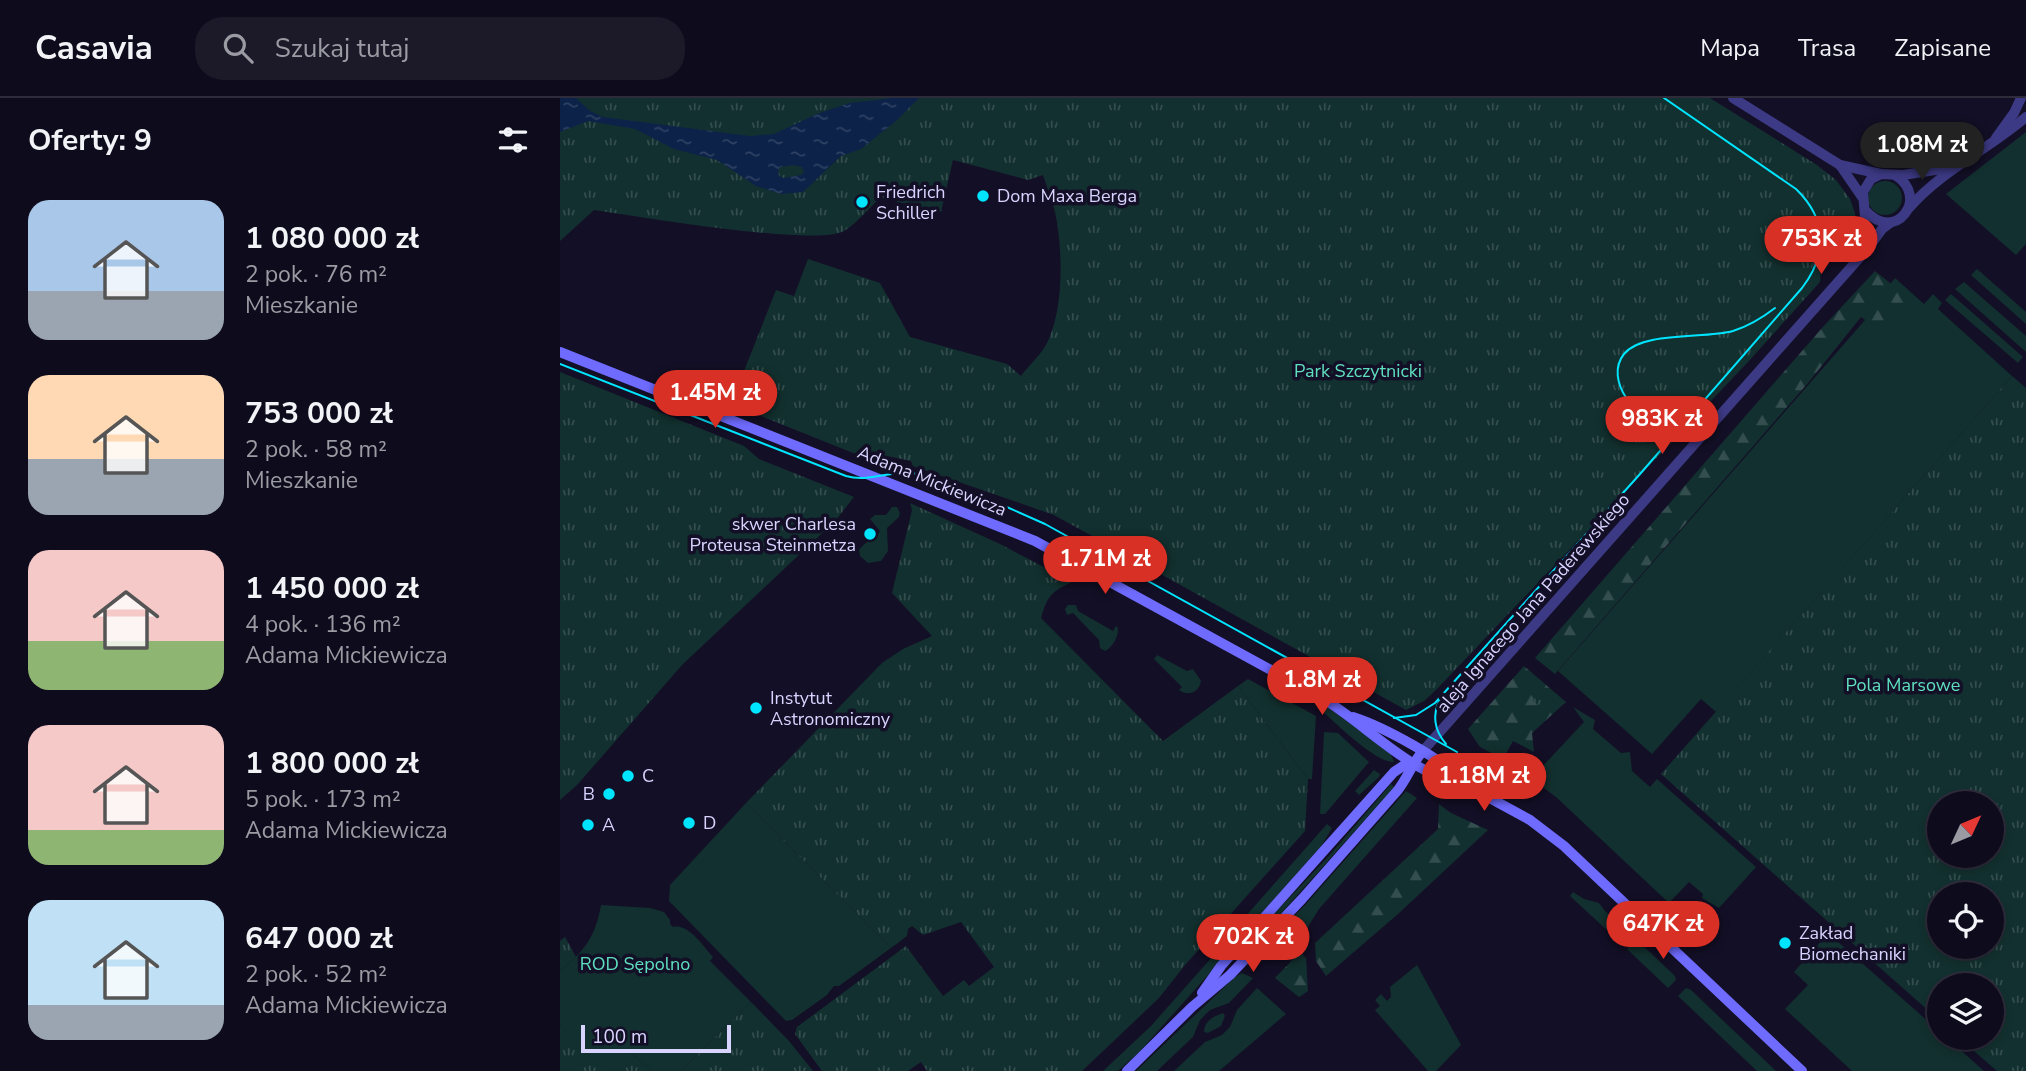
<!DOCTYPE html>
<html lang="pl">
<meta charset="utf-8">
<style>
:root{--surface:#0e0b1c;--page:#1c1929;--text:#f1f3f6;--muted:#9b9ba3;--line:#2e2b3b;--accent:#d93025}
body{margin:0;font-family:"Nunito Sans",sans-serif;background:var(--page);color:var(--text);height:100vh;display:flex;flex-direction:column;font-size:26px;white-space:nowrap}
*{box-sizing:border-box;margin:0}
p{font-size:23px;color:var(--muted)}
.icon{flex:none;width:38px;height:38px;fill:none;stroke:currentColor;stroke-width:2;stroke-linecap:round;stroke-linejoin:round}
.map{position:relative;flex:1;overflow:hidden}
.drawer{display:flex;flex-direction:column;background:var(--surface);width:560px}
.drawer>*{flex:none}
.needle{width:46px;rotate:46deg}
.buttons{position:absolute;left:1367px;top:693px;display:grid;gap:14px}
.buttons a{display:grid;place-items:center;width:77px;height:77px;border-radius:50%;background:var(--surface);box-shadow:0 4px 10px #0003,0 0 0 2px var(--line);font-size:35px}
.scale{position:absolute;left:21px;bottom:18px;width:150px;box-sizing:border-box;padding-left:7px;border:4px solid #d9d4ff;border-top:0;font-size:19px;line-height:24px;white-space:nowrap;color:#d9d4ff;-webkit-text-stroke:5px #130f26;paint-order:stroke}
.price{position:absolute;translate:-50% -60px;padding:0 16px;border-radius:24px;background:var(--accent);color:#fff;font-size:23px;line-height:46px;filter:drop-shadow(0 2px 4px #0008)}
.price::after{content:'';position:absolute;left:50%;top:42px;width:21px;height:16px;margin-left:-10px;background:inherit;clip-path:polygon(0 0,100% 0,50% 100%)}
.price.current{background:#222;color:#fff}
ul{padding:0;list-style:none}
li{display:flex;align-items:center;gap:21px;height:175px;padding:0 28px}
li span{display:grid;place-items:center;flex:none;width:196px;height:140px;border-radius:21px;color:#555}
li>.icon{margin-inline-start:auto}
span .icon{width:84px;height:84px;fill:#fffc;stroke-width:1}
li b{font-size:30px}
h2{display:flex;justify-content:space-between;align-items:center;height:84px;padding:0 28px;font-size:30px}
header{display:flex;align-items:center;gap:42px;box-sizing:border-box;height:98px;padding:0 35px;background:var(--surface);border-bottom:2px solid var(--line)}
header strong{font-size:33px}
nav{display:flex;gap:38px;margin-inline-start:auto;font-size:24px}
.search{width:490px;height:63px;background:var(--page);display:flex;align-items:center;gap:18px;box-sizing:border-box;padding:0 24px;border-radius:28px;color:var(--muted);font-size:26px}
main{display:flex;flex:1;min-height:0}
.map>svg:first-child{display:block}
.green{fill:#12302f}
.forest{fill:url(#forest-firs)}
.park{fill:url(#park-tufts);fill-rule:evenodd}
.water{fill:url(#water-ripples);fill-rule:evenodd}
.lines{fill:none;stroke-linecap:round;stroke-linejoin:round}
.tertiary{stroke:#3d3a85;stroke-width:10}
.secondary{stroke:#6f6bff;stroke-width:10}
.tram{stroke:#00e5ff;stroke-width:2}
.poi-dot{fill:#00e5ff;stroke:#130f26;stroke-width:2.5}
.labels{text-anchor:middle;stroke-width:7;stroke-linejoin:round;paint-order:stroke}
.poi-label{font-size:18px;fill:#d9d4ff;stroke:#130f26;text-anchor:start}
.park-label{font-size:18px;fill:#5fe0c0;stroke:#130f26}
.street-label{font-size:18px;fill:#d9d4ff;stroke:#130f26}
</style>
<header>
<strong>Casavia</strong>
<div class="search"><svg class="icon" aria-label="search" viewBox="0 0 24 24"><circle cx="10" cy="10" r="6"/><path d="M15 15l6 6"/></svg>Szukaj tutaj</div>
<nav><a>Mapa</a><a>Trasa</a><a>Zapisane</a></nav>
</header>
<main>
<section class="drawer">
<h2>Oferty: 9<svg class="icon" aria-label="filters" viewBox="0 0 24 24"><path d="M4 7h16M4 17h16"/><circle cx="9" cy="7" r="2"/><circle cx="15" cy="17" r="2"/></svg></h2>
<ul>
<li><span style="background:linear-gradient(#a9c7e8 65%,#9aa5b1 0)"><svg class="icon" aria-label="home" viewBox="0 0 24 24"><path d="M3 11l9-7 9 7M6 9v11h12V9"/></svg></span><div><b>1 080 000 zł</b><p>2 pok. · 76 m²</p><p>Mieszkanie</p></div></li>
<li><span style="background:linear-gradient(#ffd9b3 60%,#9aa5b1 0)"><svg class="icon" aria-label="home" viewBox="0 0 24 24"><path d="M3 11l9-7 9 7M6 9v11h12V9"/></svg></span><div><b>753 000 zł</b><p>2 pok. · 58 m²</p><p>Mieszkanie</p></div></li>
<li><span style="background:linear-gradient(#f6c9c9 65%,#8fb573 0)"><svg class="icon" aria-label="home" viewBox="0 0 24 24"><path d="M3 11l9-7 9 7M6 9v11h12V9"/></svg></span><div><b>1 450 000 zł</b><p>4 pok. · 136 m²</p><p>Adama Mickiewicza</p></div></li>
<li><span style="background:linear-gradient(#f6c9c9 75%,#8fb573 0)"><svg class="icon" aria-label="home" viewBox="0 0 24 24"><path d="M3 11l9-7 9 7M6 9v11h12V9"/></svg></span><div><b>1 800 000 zł</b><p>5 pok. · 173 m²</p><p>Adama Mickiewicza</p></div></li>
<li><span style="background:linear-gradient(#bfe0f5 75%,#9aa5b1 0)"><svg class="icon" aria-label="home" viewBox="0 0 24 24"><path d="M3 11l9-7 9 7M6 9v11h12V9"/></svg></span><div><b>647 000 zł</b><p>2 pok. · 52 m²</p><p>Adama Mickiewicza</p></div></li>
</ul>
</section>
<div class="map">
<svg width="1466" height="973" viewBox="0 0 1466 973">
<defs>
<pattern id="forest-firs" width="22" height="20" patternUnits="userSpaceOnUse" patternTransform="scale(1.75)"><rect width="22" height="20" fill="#12302f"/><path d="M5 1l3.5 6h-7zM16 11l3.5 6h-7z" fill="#344d4e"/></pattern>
<pattern id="park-tufts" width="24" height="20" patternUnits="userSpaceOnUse" patternTransform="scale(1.75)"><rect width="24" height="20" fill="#12302f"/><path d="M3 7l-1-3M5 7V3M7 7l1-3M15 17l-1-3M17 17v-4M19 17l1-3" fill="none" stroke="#344d4e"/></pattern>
<pattern id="water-ripples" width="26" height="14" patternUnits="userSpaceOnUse" patternTransform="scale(1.75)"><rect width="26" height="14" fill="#0c2248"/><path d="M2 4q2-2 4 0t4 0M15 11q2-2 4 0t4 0" fill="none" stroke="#2f4163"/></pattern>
</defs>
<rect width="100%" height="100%" fill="#130f26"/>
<g class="green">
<path d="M1466 34V146L1456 157 1386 96Z"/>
<circle cx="1325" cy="100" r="17"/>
<path d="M1417 171 1466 214V226L1411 177Z"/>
<path d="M1335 180 1364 206 1373 196 1382 205 1378 211 1452 278 1156 614 1141 601 1092 656 998 573 1312 214 1313 206Z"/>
<path d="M1404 184 1466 238V254L1395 191Z"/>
<path d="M1391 196 1463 259 1458 265 1385 202Z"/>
<path d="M332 409H337L340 415 339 419 327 430 328 453 321 463 308 465 300 458 299 452C306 442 316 441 320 433L310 421 315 417H326Z"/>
<path d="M508 507H516L518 513 553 533 556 528 558 530C559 538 552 550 545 553L540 550 539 542 513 515 507 517 505 511Z"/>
<path d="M597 557 627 573 633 571 641 583C639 594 629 599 619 592L622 589 594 561Z"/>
<path d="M688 581 756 618 752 681H748L678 588Z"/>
<path d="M760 604 830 654 834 664C815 665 775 624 760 611Z"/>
<path d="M1013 609 1035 622 1033 631 1061 655 1070 654 1072 673 1090 689 1097 681 1196 769 1159 810 1142 800 1143 796 1129 784 1109 805 996 699 969 679 977 669 980 671 1024 624Z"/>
<path d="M764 634 778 635 809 664 765 716H760Z"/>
<path d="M814 672 820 676 819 679 799 697 795 693Z"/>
<path d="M831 686 834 689 700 839 696 835 768 759Z"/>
<path d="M846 693 857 700 759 811 743 837 718 855 707 845 746 806Z"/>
<path d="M186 705 331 850 279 888H274L267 897 232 922 226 923 109 803 110 787Z"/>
<path d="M767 726 772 730 762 747 689 829 685 825 684 820Z"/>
<path d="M1013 794 1024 801 1039 805 1045 813 1072 837 1063 847 1010 798Z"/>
<path d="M41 807 90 810 104 814 110 822V826L113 829C128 825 143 848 153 859L150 863 191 904 121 973H92L67 951 43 973 0 927V873C25 852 35 840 41 807Z"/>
<path d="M676 832 682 839 581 952 558 973H543L591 928Z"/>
<path d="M1268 835 1379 933V940H1387L1424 973H1292L1225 911 1248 887 1234 874Z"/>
<path d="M1076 841 1115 878 1116 882 1108 890 1067 851Z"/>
<path d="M857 867 901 947 876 973H868L815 912 820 908 815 902 821 896 827 903 831 899 830 889Z"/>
<path d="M682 875 693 880 669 905 650 912 640 922 633 939 597 973H576L675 879Z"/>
<path d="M697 890 726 916 659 973H614L645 944 662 937 670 929 677 912Z"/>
<path d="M1126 890 1131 892 1216 973H1197L1118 898Z"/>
<path d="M663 915 665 918 661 928 648 935 644 934C644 923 654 918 663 915Z"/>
</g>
<g class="forest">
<path d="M1315 173 1354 204 1326 236 1301 219 1248 285 995 576 975 560 1262 230Z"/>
<path d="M964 568 1006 604 972 635 974 654 953 643 943 661 920 649 908 631Z"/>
<path d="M879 706 891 715 928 732 838 816 766 878 756 863 755 845 878 731Z"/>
<path d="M740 854 746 860 748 893 739 899 715 880Z"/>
</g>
<g class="park">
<path d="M0 0H1150L1257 67 1276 82 1290 101 1295 115 1296 131 1291 136 1263 142 1260 184 1187 265 876 592 864 603 846 612 494 417 353 368 351 363 327 358 313 363 171 306 216 192 234 198 248 161 320 185 350 239 447 266 461 278C469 267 482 256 488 243 504 209 503 151 495 114 492 102 487 89 483 77L468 82 393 62 381 114 320 100C309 110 297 125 284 133 257 149 75 118 34 112L0 143Z"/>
<path d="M0 274 184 348 199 361 294 399 276 422 122 567 17 687 0 702Z"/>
<path d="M1452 278 1466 290V973H1437L1399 940H1432V887H1379V922L1101 676ZM1379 705H1432V758H1379ZM1379 796H1432V849H1379Z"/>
<path d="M350 405 440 446 512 484C492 493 487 498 481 520L603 643 678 588 748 681 745 733 625 867 599 900 522 973H367L361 964 348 973H262L235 936 237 929 346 848 383 898 404 882 409 888 434 869 401 824 363 837 352 828 348 831 347 838 331 850 186 705 322 565 343 551 372 538 332 495 352 412Z"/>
<path d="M979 595 995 606 989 614 973 603Z"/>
<path d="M5 839 16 859 0 873V843Z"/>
<path d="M191 904 229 943 253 973H121Z"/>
<path d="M0 927 43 972 67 951 92 973H0Z"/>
</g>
<path class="water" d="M0 0H16L30 13 43 19 190 38 214 36 257 16 289 5 333 0H359L336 23 301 51 281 58 243 94 221 96 196 88 157 62 114 51 75 31 28 23 0 34ZM233 67 242 69 244 74 241 77 224 80 219 78 218 73 220 69Z"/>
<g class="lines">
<g class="tertiary">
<path d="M1173 0 1280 67 1302 99"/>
<path d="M1436 40 1454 15 1461 0"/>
<path d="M1280 67 1321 76"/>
<path d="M1349 110C1382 72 1429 51 1466 19"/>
<path d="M1305 112C1335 147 1371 99 1335 77"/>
<path d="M1301 156 1305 119 1303 94 1311 81 1321 76 1343 77 1394 69"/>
<path d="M862 654 1309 149 1322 131 1330 125"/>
</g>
<g class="secondary">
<path d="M0 254 475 443 762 600C806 626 852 678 904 686L970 722 1004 748 1242 973"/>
<path d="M793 619C821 628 887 662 904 686"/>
<path d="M642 895 661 868 834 674 846 666 853 664"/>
<path d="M567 973 632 909 670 877 742 801 838 692C848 679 852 666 862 654"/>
</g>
<g class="tram">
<path d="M0 266 286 378C309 385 330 372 353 375L431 402 485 426 897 654"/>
<path d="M1125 320C1119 323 1113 327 1105 326 1078 325 1043 282 1064 256 1083 233 1145 241 1173 233 1189 228 1202 220 1215 210"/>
<path d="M880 601C872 617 874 632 886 646"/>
<path d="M834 620 856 617 875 605 1080 376 1242 190C1268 156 1267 121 1236 91L1104 0"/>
</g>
</g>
<g class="poi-dot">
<circle cx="423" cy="98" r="7"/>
<circle cx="302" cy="104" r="7"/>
<circle cx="310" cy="436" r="7"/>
<circle cx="196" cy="610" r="7"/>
<circle cx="68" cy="678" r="7"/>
<circle cx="49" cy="696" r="7"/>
<circle cx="129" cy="725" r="7"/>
<circle cx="28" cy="727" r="7"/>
<circle cx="1225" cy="845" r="7"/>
</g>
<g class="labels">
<g class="poi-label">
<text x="316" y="100">Friedrich<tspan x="316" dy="21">Schiller</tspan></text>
<text x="437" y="104">Dom Maxa Berga</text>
<text x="296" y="432" text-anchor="end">skwer Charlesa<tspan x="296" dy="21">Proteusa Steinmetza</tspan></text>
<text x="210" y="606">Instytut<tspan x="210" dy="21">Astronomiczny</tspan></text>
<text x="82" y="684">C</text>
<text x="35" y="702" text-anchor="end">B</text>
<text x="143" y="731">D</text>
<text x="42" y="733">A</text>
<text x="1239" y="841">Zakład<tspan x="1239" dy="21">Biomechaniki</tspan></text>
</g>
<g class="park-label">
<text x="798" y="279">Park Szczytnicki</text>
<text x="1343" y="593">Pola Marsowe</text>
<text x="75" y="872">ROD Sępolno</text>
</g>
<g class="street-label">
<text transform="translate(372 383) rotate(22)" y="6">Adama Mickiewicza</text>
<text transform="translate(973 505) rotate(-49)" y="6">aleja Ignacego Jana Paderewskiego</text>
</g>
</g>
</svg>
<div class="buttons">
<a><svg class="needle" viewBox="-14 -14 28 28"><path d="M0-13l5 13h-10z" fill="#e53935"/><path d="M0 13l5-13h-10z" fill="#9b9ba3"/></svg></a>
<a><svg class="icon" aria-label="locate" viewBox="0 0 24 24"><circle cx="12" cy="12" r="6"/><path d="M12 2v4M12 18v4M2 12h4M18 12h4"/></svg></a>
<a><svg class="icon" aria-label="layers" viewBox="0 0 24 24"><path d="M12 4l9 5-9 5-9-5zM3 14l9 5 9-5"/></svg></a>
</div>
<div class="scale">100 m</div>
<b class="price current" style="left:1362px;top:84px">1.08M zł</b>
<b class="price" style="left:1261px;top:178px">753K zł</b>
<b class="price" style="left:155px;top:332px">1.45M zł</b>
<b class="price" style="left:1102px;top:358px">983K zł</b>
<b class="price" style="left:545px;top:498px">1.71M zł</b>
<b class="price" style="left:762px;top:619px">1.8M zł</b>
<b class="price" style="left:924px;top:715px">1.18M zł</b>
<b class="price" style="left:1103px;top:863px">647K zł</b>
<b class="price" style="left:693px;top:876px">702K zł</b>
</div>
</main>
